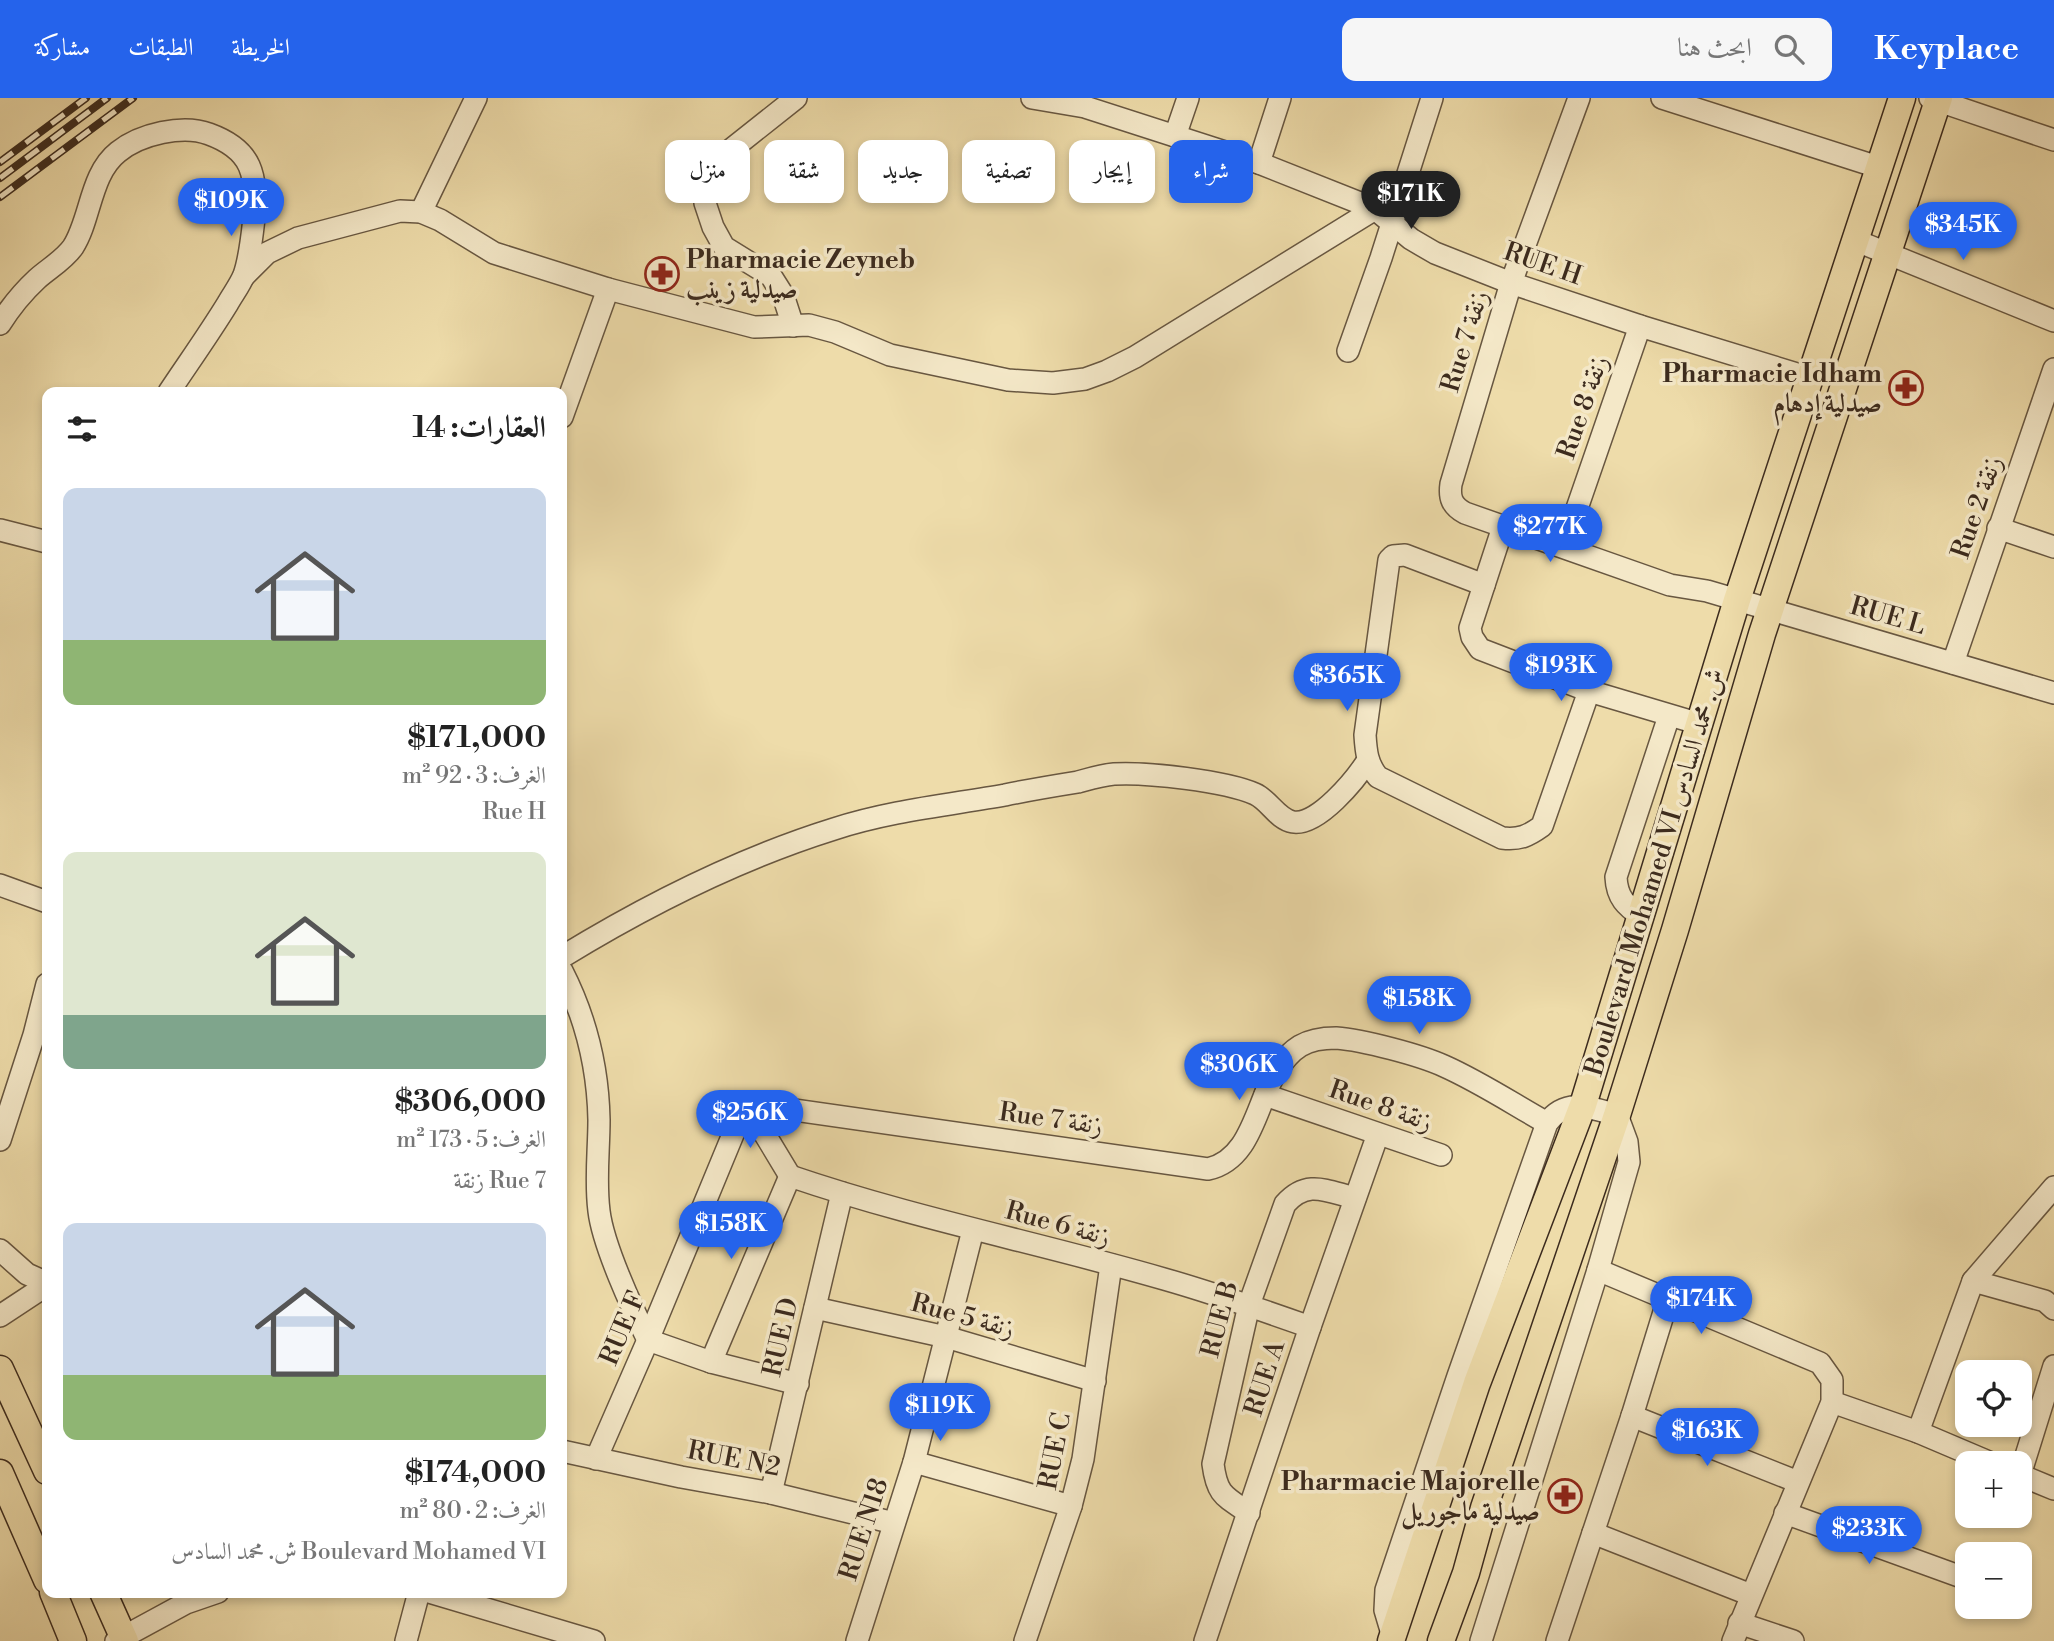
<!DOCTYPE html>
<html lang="ar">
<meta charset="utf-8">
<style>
:root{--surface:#fff;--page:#f6f6f6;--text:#222;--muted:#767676;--accent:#2563eb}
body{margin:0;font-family:"Libre Bodoni",Amiri,serif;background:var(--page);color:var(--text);direction:rtl;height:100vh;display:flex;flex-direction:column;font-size:26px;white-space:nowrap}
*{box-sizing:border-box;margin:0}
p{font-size:23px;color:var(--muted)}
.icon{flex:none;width:38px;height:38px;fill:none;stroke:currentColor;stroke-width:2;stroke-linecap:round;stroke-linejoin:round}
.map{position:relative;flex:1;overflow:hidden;direction:ltr}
.details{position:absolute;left:42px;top:289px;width:525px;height:1211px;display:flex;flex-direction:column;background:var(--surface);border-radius:14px;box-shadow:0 4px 10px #0003;direction:rtl}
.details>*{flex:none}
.guide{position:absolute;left:588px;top:42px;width:665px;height:63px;direction:rtl;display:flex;gap:14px}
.fabs{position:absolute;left:1955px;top:1262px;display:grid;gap:14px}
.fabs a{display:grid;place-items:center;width:77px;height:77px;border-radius:14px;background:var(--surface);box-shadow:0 4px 10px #0003;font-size:35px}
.price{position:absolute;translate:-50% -60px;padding:0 16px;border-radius:24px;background:var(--accent);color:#fff;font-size:23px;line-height:46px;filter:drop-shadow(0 2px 4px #0008)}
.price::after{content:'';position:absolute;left:50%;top:42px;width:21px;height:16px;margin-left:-10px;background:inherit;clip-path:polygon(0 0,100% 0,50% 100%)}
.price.current{background:#222;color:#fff}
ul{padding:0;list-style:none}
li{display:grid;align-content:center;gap:14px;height:371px;padding:0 21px}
li span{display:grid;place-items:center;height:217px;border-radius:14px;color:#555}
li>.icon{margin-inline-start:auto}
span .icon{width:126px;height:126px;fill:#fffc;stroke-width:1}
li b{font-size:30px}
h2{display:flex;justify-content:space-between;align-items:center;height:84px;padding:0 21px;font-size:30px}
.pill{padding:0 24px;border-radius:14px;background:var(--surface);box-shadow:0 4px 10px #0003;font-size:24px;line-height:63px}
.pill.current{background:var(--accent);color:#fff}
header{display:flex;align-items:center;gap:42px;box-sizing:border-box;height:98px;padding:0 35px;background:var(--accent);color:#fff}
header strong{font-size:33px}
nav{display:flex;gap:38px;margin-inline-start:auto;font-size:24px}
.search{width:490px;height:63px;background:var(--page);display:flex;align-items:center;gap:18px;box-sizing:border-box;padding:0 24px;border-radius:14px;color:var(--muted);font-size:26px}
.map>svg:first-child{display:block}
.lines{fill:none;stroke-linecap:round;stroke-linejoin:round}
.minor-casing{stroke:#685741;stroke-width:24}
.major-casing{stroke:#3c2b1e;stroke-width:29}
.minor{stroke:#f4e8c8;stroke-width:21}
.major{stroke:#eedcaa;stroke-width:26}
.rail-casing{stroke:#3c2b1e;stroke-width:8}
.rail{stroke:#f4e8c8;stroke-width:5;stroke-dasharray:16;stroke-linecap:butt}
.labels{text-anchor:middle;stroke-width:7;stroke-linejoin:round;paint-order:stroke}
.poi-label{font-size:26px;font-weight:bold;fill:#3c2b1e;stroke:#f4e8c8;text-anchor:end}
.street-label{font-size:26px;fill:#3c2b1e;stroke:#f4e8c8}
</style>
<header>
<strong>Keyplace</strong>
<div class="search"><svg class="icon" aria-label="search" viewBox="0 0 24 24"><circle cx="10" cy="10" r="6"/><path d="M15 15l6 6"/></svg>ابحث هنا</div>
<nav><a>الخريطة</a><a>الطبقات</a><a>مشاركة</a></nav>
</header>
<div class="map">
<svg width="2054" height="1543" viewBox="0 0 2054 1543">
<rect width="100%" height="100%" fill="#eedcaa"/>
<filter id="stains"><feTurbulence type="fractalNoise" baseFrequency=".00286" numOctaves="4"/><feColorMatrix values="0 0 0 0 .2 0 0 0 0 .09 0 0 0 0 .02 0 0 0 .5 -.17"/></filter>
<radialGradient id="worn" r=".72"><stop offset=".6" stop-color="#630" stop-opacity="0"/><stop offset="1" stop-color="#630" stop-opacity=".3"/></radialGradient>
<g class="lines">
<g class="minor-casing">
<g id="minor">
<path d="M1032 0 1085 9 1259 65 1375 111 1411 141 1435 155 1511 185 1640 228 1810 280"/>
<path d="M1579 0 1511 185 1451 386C1449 400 1452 408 1465 415L1670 487 1707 493 2054 595"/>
<path d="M1662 0 1881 70"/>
<path d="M1930 0 2054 42"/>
<path d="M1175 38 1188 0"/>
<path d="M1259 65 1280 0"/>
<path d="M421 114 476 0"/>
<path d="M1857 143 2054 223"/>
<path d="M244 178 267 155 298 140 400 113 421 114 440 122 494 155 608 191 754 229 809 227 835 234 890 257 1008 282 1053 285 1085 281 1107 273 1135 259 1375 111"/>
<path d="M0 226C10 210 23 194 37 181 48 171 64 162 73 149 91 121 90 76 118 54 140 36 183 26 209 36 253 52 257 77 254 120 252 138 250 160 244 177 240 187 233 196 228 205 209 236 189 264 169 294"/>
<path d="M793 228 783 197 771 178 724 149 713 129 705 105 704 88 710 71 728 54 796 0"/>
<path d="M1348 253 1381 160 1432 0"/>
<path d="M562 319 608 191"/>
<path d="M1503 429 1470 530 1472 539 1480 551 1589 593 1700 626"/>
<path d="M1998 430 2054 449"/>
<path d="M0 432 47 444"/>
<path d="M1564 448 1640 228"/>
<path d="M1484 487 1405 457 1393 458 1389 462 1365 637C1366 653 1367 666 1378 679L1502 740C1520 742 1528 738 1542 728L1589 593"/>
<path d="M1953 565 2054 271"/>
<path d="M0 787 47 804"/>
<path d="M1642 819C1626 808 1617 800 1616 779L1669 618"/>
<path d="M562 859C647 807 738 761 834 731 889 713 948 707 1005 697 1029 692 1053 688 1078 684 1089 681 1102 677 1114 676 1146 674 1226 683 1255 696 1269 702 1277 721 1293 724 1318 728 1356 681 1368 662"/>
<path d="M562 873C586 920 598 969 599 1022 599 1052 595 1082 599 1113 603 1147 632 1210 648 1242L711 1264 798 1286"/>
<path d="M1265 997 1441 1057"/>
<path d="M746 1005 1208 1071C1240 1064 1251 1032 1262 1004 1269 985 1282 959 1300 948 1310 942 1324 940 1336 940 1363 942 1420 957 1444 968 1480 984 1513 1006 1547 1025"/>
<path d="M746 1005 790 1078"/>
<path d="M0 1042 34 937 47 886"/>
<path d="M790 1078C913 1120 1040 1145 1164 1181 1213 1195 1262 1212 1310 1229"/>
<path d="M0 1152 27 1176 47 1185"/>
<path d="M1598 1172 1820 1265 1832 1282V1304L1733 1543"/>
<path d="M1973 1183 2045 1203 2054 1211"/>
<path d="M815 1210 946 1239 1095 1283"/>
<path d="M0 1218 47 1187"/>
<path d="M711 1264 790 1078"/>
<path d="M1832 1304 1918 1334 1991 1365"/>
<path d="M1632 1318 1798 1384"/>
<path d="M1918 1334 1973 1183 2054 1089"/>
<path d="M562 1353 681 1379 771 1395 894 1425"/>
<path d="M596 1361 648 1242 746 1005"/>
<path d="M914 1364 1071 1408"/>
<path d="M2020 1377 2054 1268"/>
<path d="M2020 1377 2054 1391"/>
<path d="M771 1395 842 1095"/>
<path d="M1249 1415C1224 1398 1217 1397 1213 1366L1249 1207 1285 1106C1307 1081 1326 1093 1355 1100"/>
<path d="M1785 1415 1967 1481"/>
<path d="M1593 1435 1751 1497"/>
<path d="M429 1494 594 1543"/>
<path d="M1739 1525 1793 1543"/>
<path d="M1393 1539 1385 1512 1386 1492 1458 1278 1547 1025C1566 999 1591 1010 1617 1017L1627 1044 1629 1064 1598 1172 1481 1543"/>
<path d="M116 1543 186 1505 218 1494"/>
<path d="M406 1543 419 1494"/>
<path d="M857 1543 914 1364 973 1132"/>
<path d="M1025 1543 1071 1408 1083 1361 1111 1167"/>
<path d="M1205 1543 1310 1229 1378 1036"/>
<path d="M1557 1543 1632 1318 1668 1201"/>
</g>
</g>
<g class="major-casing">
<g id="major">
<path d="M0 1271 47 1373"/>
<path d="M0 1375 47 1482"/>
<path d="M53 1494 73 1543"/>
<path d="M103 1494 125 1543"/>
<path d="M1391 1543 1477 1285 1583 1007 1737 502 1902 0"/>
<path d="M1441 1543 1466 1475 1484 1410 1617 1017 1675 832 1762 536 1939 0"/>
</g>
</g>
<use href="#minor" class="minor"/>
<use href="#major" class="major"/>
<g class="rail-casing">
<g id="rail">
<path d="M0 64 86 0"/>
<path d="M0 80 107 0"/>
<path d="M0 99 133 0"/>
</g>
</g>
<use href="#rail" class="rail"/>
</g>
<defs>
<g id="pharmacy-ring" transform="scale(1.75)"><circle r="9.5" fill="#f4e8c8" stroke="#8f2418" stroke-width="1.5"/><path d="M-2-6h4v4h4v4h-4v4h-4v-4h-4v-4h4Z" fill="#8f2418"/></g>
</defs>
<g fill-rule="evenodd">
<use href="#pharmacy-ring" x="662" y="176"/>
<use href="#pharmacy-ring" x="1906" y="290"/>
<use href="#pharmacy-ring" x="1565" y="1398"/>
</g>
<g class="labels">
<g class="poi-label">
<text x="686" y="170" text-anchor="start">Pharmacie Zeyneb<tspan x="686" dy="30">صيدلية زينب</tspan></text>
<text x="1882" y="284">Pharmacie Idham<tspan x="1882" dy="30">صيدلية إدهام</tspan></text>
<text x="1540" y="1392">Pharmacie Majorelle<tspan x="1540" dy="30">صيدلية ماجوريل</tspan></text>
</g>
<g class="street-label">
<text transform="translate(1543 165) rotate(19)" y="9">RUE H</text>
<text transform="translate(1464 243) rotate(-73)" y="9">Rue 7 زنقة</text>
<text transform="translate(1582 309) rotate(-71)" y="9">Rue 8 زنقة</text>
<text transform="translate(1976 409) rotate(-71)" y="9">Rue 2 زنقة</text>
<text transform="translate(1888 517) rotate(16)" y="9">RUE L</text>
<text transform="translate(1654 774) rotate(-73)" y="9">Boulevard Mohamed VI ش. محمد السادس</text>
<text transform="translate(1381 1007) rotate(19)" y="9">Rue 8 زنقة</text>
<text transform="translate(1051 1020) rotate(8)" y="9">Rue 7 زنقة</text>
<text transform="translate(1058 1125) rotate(15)" y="9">Rue 6 زنقة</text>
<text transform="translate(963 1217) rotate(15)" y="9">Rue 5 زنقة</text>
<text transform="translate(1219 1221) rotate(-75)" y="9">RUE B</text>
<text transform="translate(622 1230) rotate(-67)" y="9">RUE F</text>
<text transform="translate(780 1239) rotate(-77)" y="9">RUE D</text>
<text transform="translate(1264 1280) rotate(-72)" y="9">RUE A</text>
<text transform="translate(1054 1353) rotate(-79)" y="9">RUE C</text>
<text transform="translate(734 1360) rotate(11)" y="9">RUE N2</text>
<text transform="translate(863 1431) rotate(-72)" y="9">RUE N18</text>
</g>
</g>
<rect width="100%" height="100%" filter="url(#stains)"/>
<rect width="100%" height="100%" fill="url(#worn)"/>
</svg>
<div class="fabs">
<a><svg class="icon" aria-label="locate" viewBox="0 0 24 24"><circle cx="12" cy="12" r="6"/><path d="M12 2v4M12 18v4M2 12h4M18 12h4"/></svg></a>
<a>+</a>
<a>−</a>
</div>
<b class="price current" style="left:1411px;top:133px">$171K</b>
<b class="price" style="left:231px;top:140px">$109K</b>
<b class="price" style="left:1963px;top:164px">$345K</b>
<b class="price" style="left:1550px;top:466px">$277K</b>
<b class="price" style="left:1561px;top:605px">$193K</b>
<b class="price" style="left:1347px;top:615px">$365K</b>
<b class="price" style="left:1419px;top:938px">$158K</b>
<b class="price" style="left:1239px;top:1004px">$306K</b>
<b class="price" style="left:750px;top:1052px">$256K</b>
<b class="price" style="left:731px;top:1163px">$158K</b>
<b class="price" style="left:1701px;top:1238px">$174K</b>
<b class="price" style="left:940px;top:1345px">$119K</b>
<b class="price" style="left:1707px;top:1370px">$163K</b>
<b class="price" style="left:1869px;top:1468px">$233K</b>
<div class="guide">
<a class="pill current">شراء</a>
<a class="pill">إيجار</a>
<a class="pill">تصفية</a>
<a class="pill">جديد</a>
<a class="pill">شقة</a>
<a class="pill">منزل</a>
</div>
<section class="details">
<h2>العقارات: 14<svg class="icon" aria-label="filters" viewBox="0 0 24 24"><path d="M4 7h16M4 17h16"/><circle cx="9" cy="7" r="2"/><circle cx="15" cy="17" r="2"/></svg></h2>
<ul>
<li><span style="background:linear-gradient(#c9d6e8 70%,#8fb573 0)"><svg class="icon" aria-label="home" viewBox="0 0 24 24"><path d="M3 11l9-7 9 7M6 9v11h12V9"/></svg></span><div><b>$171,000</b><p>الغرف: 3 · 92 m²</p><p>Rue H</p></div></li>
<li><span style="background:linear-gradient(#dfe7d0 75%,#7fa58c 0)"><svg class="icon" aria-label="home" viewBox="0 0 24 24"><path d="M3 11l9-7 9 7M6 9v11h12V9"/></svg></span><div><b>$306,000</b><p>الغرف: 5 · 173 m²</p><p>Rue 7 زنقة</p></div></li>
<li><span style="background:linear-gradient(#c9d6e8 70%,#8fb573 0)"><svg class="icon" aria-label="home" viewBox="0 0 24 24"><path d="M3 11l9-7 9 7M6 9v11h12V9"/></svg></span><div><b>$174,000</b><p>الغرف: 2 · 80 m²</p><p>Boulevard Mohamed VI ش. محمد السادس</p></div></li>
</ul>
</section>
</div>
